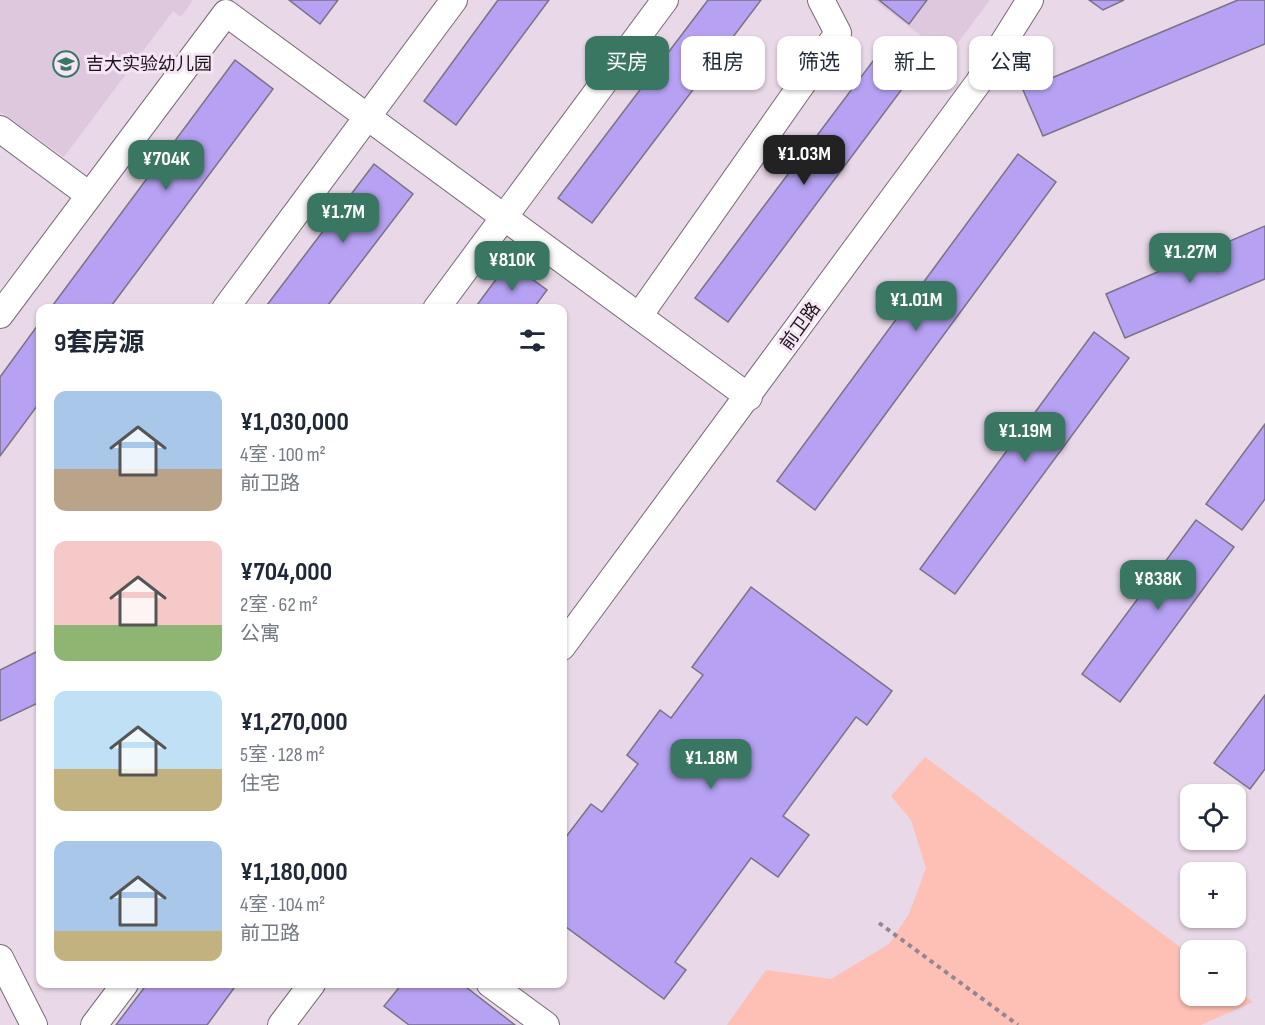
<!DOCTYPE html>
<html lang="zh">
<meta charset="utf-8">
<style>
:root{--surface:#fff;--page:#f6f6f7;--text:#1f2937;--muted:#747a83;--accent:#3a7763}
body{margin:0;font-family:"Sofia Sans Condensed","Noto Sans SC",sans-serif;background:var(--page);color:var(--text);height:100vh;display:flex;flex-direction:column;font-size:22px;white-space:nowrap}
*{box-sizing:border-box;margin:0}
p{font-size:20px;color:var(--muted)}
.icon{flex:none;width:33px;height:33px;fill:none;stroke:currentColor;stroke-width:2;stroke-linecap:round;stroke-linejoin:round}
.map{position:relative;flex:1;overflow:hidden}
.details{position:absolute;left:36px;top:304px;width:531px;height:684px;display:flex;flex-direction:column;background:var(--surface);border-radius:12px;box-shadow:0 2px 4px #0004}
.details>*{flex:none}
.hud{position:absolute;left:585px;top:36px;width:570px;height:54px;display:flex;gap:12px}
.tools{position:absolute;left:1180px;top:784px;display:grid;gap:12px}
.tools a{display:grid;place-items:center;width:66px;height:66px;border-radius:12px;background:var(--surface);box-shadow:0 2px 4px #0004;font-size:30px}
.price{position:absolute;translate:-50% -51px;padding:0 14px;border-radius:12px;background:var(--accent);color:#fff;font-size:20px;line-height:39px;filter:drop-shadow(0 2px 3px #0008)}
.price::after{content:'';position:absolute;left:50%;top:36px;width:18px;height:14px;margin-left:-9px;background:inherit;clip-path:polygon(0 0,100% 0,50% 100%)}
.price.active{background:#222;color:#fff}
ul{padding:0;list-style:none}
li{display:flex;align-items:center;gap:18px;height:150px;padding:0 18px}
li span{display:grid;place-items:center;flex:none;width:168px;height:120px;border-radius:12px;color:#555}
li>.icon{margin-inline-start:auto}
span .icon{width:72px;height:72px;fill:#fffc;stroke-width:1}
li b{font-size:26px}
h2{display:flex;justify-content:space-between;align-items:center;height:72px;padding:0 18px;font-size:26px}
.tag{padding:0 21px;border-radius:12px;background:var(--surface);box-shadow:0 2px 4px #0004;font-size:21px;line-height:54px}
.tag.active{background:var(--accent);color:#fff}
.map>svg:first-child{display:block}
.built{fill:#dec8dd}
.green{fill:#febfb4}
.building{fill:#b6a1f2;stroke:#777385;stroke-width:1.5}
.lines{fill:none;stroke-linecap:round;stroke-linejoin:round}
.minor-casing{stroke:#786977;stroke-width:28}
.path{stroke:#938692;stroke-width:4;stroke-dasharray:4.5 4.5;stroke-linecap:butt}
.minor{stroke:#fff;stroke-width:26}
.labels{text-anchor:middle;stroke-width:6;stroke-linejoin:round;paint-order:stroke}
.poi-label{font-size:18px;fill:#191319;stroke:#f6e5f5;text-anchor:start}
.street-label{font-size:18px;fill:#191319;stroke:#f6e5f5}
</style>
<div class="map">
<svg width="1265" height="1025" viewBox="0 0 1265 1025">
<rect width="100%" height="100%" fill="#e9d8e8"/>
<g class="built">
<path d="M0 0H193L181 17 173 11 64 157 0 112Z"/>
<path d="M874 0H990L948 56Z"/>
</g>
<path class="green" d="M925 757 1191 955V996H1236V989L1253 1002 1201 1025H727L766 970 831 979 889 944 909 914 926 868 911 820 891 796Z"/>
<g class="building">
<path d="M289 0H338L320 24Z"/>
<path d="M498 0H549L456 125 424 101Z"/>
<path d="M708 0H761L592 223 558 198Z"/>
<path d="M879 0H927L909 24Z"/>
<path d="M1089 0H1124L1103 10Z"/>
<path d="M1238 0H1265V44L1043 136 1023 90Z"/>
<path d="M882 49 914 73 728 322 695 298Z"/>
<path d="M235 60 273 89 109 309H50Z"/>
<path d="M1018 154 1056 182 815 510 777 481Z"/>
<path d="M374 164 413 194 325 309H264Z"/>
<path d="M1265 226V279L1125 338 1106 294Z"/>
<path d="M509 262 547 290 533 309H474Z"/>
<path d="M40 322V402L0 456V377Z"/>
<path d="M1094 332 1129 358 955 594 920 569Z"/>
<path d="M1265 424V499L1242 530 1206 504Z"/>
<path d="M1196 520 1234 547 1120 702 1082 674Z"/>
<path d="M751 587 892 691 867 725 856 717 783 816 809 835 778 877 751 858 675 962 686 970 664 999 562 924V842L591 804 602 812 638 764 627 755 660 710 671 718 703 675 692 667Z"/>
<path d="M40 650V702L0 721V670Z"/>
<path d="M1265 695V769L1250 789 1214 763Z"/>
<path d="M147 984H237L207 1025H116Z"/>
<path d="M402 984H462L515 1025H409L384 1006Z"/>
</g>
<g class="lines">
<g class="minor-casing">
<g id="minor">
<path d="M0 129 89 195"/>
<path d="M225 309 454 0"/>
<path d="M436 309 665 0"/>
<path d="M0 315 226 13 749 397"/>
<path d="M639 316 838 33 821 0"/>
<path d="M562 647 978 83 1030 0"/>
<path d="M0 958 34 1025"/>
<path d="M490 984 546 1025"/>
<path d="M94 1025 125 984"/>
<path d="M281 1025 312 984"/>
</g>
</g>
<path class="path" d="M879 923 1018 1025"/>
<use href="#minor" class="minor"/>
</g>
<defs>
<g id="school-ring" transform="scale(1.35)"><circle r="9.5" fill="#f6e5f5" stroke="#3a7763" stroke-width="1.5"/><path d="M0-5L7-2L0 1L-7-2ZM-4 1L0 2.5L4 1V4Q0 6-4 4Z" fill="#3a7763"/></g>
</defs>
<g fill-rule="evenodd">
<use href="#school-ring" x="66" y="64"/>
</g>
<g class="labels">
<g class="poi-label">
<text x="86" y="70">吉大实验幼儿园</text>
</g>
<g class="street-label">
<text transform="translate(800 326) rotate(-54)" y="6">前卫路</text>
</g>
</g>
</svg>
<div class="tools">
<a><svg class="icon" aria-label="locate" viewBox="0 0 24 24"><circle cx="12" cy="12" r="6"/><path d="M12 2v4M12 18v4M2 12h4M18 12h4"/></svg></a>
<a>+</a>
<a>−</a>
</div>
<b class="price active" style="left:804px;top:186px">¥1.03M</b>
<b class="price" style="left:166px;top:191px">¥704K</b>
<b class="price" style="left:343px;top:244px">¥1.7M</b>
<b class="price" style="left:1190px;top:284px">¥1.27M</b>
<b class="price" style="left:512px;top:292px">¥810K</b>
<b class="price" style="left:916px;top:332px">¥1.01M</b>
<b class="price" style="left:1025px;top:463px">¥1.19M</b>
<b class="price" style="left:1158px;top:611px">¥838K</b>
<b class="price" style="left:711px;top:790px">¥1.18M</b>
<div class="hud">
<a class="tag active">买房</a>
<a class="tag">租房</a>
<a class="tag">筛选</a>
<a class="tag">新上</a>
<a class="tag">公寓</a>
</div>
<section class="details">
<h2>9套房源<svg class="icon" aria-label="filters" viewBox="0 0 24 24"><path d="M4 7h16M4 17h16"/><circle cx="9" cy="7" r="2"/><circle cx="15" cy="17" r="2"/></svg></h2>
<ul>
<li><span style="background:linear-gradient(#a9c7e8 65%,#b9a48a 0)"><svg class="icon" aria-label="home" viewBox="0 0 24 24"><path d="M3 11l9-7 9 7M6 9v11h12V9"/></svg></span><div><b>¥1,030,000</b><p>4室 · 100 m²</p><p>前卫路</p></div></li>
<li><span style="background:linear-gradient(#f6c9c9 70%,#8fb573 0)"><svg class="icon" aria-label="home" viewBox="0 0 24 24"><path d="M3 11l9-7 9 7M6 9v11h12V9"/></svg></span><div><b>¥704,000</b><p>2室 · 62 m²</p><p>公寓</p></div></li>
<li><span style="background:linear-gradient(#bfe0f5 65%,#c2b280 0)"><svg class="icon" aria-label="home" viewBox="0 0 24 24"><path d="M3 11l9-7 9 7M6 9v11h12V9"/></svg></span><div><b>¥1,270,000</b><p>5室 · 128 m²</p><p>住宅</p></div></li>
<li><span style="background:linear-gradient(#a9c7e8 75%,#c2b280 0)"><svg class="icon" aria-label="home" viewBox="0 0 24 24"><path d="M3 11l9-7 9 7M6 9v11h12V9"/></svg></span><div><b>¥1,180,000</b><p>4室 · 104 m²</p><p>前卫路</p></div></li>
</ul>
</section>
</div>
